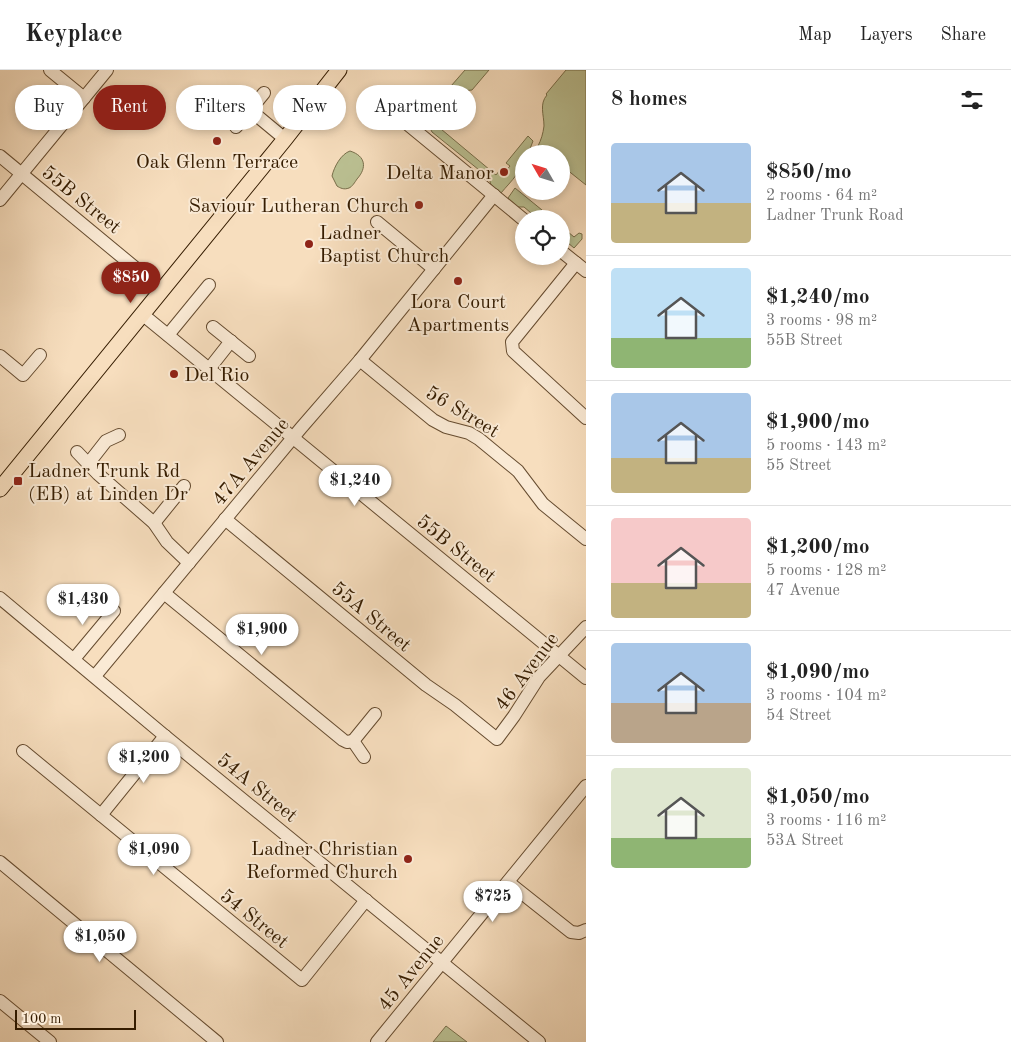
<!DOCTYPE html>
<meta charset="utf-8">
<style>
:root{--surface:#fff;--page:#f2f2f2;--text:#222;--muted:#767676;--line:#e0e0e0;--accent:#8f2418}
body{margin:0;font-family:"Old Standard TT",serif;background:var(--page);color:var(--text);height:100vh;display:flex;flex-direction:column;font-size:19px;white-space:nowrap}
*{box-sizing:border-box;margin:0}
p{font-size:16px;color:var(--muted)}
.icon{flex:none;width:28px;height:28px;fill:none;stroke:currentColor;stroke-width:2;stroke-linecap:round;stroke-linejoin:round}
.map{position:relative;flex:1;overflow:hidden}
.details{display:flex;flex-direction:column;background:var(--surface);width:425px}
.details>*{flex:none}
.top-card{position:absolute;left:15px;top:15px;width:475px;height:45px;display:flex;gap:10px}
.needle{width:32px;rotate:309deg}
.controls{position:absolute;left:515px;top:75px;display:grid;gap:10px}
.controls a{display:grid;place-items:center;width:55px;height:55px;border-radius:50%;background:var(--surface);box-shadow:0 2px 8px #0003;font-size:25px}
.scale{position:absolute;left:15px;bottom:12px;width:121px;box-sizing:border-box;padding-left:5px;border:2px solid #351c00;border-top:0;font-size:14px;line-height:18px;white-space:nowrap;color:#351c00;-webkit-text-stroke:4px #faead5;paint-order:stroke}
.price{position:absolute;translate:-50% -42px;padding:0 11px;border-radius:18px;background:#fff;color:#222;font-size:16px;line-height:32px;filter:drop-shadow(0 1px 2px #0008)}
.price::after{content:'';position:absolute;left:50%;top:30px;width:15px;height:11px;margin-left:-8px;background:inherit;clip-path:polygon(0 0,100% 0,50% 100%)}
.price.on{background:var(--accent);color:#fff}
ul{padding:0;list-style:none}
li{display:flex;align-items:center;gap:15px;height:125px;padding:0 25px}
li+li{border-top:1px solid var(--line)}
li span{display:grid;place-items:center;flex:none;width:140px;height:100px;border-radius:5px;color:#555}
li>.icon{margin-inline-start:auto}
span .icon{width:60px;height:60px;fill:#fffc;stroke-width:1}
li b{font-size:21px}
h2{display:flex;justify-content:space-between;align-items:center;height:60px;padding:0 25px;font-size:21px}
.tag{padding:0 18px;border-radius:22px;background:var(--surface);box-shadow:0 2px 8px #0003;font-size:18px;line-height:45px}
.tag.on{background:var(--accent);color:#fff}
header{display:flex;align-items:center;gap:30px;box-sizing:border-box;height:70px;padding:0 25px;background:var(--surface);border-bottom:1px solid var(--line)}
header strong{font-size:24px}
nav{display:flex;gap:28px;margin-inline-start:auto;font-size:18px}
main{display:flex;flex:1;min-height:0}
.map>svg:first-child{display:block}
.green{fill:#bbc193;stroke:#786e4a}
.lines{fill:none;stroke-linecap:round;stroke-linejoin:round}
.minor-casing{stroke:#664c30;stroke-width:14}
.major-casing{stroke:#351c00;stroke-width:17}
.minor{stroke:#faead5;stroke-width:12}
.major{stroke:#f7debe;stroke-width:15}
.poi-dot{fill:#8f2418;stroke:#faead5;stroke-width:2}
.labels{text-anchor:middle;stroke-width:4;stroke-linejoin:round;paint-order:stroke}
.poi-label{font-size:20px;fill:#351c00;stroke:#faead5;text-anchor:end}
.street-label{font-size:20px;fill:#351c00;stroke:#faead5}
</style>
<header>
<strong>Keyplace</strong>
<nav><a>Map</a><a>Layers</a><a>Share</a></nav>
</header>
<main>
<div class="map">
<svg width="586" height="972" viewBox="0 0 586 972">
<rect width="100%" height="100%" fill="#f7debe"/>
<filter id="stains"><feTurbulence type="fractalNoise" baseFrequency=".004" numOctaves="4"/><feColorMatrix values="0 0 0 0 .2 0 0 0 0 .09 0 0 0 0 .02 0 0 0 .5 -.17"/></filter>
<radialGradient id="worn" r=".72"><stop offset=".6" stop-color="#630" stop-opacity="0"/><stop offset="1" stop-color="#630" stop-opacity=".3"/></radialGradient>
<g class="green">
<path d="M465 0H489L472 20 461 21 451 16Z"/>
<path d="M566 0H586V115L561 95V84H548L538 76C541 70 543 64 544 56 544 45 539 34 547 25L546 24Z"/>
<path d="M429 49 496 105 500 100 504 103 510 96 506 93 528 66 533 71 528 84H524C524 100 511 111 501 123L491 115 489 108 432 62 428 54Z"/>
<path d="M350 81C366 86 367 98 357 109 355 112 352 117 349 118 344 120 340 118 337 116L332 106C334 97 341 84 350 81Z"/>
<path d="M515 118 553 149H538L524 137H518L508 128Z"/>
<path d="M561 156 574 167 579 163 582 164V169L574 178 561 167Z"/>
<path d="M446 956 467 972H433Z"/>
</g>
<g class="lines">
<g class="minor-casing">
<g id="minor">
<path d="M50 0 84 28"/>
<path d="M377 29 524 150"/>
<path d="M250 40 285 69"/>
<path d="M236 57 264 23"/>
<path d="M0 86 162 220"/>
<path d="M0 130 107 0"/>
<path d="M377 152 434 199"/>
<path d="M561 181 586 201"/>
<path d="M576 193 512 272 513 281 586 348"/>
<path d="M142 244 586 608"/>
<path d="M213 257 249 286"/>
<path d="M168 265 209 215"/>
<path d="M0 286 23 305 40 285"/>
<path d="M360 290 433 350 446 357 469 363 479 369 518 401 543 434 586 469"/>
<path d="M209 299 231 271"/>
<path d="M77 382 98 404 154 453 167 472 189 493"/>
<path d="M88 394 106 371 119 365"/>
<path d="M225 449 426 615 455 635 497 669 514 646 539 607 586 557"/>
<path d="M154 453 184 416"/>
<path d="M164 523 343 670 347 672 353 671"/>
<path d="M0 528 165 666 539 972"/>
<path d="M74 589 114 541"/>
<path d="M95 606 301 358 360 290 494 125"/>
<path d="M353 671 375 644"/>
<path d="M353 671 364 687"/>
<path d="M23 681 302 910 366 830"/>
<path d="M101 745 165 666"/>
<path d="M0 792 217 972"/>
<path d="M508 812 571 862 579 863 586 860"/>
<path d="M0 931 50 972"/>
<path d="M377 972 586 716"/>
</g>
</g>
<g class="major-casing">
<path id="major" d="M0 419 285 69 339 0"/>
</g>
<use href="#minor" class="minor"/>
<use href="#major" class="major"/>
</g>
<g class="poi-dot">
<circle cx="217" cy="71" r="5"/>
<circle cx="504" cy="102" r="5"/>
<circle cx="419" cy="135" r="5"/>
<circle cx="309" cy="174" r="5"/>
<circle cx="458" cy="211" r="5"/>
<circle cx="174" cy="304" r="5"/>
<rect x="13" y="406" width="10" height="10" rx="2.5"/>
<circle cx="408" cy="789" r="5"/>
</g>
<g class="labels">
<g class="poi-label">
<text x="217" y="98" text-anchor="middle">Oak Glenn Terrace</text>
<text x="494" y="109">Delta Manor</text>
<text x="409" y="142">Saviour Lutheran Church</text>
<text x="319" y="169" text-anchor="start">Ladner<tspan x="319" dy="23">Baptist Church</tspan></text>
<text x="458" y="238" text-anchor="middle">Lora Court<tspan x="458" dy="23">Apartments</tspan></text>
<text x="184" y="311" text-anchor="start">Del Rio</text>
<text x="28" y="407" text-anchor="start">Ladner Trunk Rd<tspan x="28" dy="23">(EB) at Linden Dr</tspan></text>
<text x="398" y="785">Ladner Christian<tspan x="398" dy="23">Reformed Church</tspan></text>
</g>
<g class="street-label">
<text transform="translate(82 129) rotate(39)" y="7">55B Street</text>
<text transform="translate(463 341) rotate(31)" y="7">56 Street</text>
<text transform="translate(250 391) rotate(-50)" y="7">47A Avenue</text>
<text transform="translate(457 478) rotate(39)" y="7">55B Street</text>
<text transform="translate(372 546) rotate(40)" y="7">55A Street</text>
<text transform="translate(526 601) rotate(-53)" y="7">46 Avenue</text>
<text transform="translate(258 717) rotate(39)" y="7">54A Street</text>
<text transform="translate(255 848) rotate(39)" y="7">54 Street</text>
<text transform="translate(410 902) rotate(-51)" y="7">45 Avenue</text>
</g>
</g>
<rect width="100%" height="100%" filter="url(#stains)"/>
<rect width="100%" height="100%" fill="url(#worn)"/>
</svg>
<div class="controls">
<a><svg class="needle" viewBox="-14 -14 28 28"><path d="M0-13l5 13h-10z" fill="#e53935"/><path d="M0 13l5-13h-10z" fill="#767676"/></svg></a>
<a><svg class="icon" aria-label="locate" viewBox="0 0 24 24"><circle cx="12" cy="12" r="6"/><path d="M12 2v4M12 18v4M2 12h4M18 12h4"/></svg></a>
</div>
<div class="scale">100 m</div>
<b class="price on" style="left:131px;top:234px">$850</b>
<b class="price" style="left:355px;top:437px">$1,240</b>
<b class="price" style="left:83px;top:556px">$1,430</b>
<b class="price" style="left:262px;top:586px">$1,900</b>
<b class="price" style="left:144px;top:714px">$1,200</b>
<b class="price" style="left:154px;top:806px">$1,090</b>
<b class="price" style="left:493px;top:853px">$725</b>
<b class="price" style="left:100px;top:893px">$1,050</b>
<div class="top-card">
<a class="tag">Buy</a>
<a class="tag on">Rent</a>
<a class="tag">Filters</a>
<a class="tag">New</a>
<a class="tag">Apartment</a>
</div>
</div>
<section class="details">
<h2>8 homes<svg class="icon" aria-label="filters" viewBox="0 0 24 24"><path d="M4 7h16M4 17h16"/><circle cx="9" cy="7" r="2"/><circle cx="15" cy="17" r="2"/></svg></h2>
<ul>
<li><span style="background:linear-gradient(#a9c7e8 60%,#c2b280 0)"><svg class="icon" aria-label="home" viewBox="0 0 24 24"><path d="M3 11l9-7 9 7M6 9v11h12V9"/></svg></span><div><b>$850/mo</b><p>2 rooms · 64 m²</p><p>Ladner Trunk Road</p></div></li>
<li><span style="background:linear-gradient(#bfe0f5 70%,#8fb573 0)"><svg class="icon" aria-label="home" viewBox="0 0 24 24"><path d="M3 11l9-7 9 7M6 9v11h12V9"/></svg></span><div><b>$1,240/mo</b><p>3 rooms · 98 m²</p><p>55B Street</p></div></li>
<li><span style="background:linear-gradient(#a9c7e8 65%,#c2b280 0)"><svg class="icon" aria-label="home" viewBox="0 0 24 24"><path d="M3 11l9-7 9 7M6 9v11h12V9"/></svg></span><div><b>$1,900/mo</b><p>5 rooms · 143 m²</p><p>55 Street</p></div></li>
<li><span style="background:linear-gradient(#f6c9c9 65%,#c2b280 0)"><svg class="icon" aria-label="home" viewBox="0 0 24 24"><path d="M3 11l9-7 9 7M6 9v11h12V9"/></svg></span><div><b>$1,200/mo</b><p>5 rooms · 128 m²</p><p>47 Avenue</p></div></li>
<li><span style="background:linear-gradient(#a9c7e8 60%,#b9a48a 0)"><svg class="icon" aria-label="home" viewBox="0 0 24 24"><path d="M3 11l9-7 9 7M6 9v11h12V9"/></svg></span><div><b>$1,090/mo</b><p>3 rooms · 104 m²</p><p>54 Street</p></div></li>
<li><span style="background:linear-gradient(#dfe7d0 70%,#8fb573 0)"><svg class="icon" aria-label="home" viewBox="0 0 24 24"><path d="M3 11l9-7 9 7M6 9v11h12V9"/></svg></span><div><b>$1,050/mo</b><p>3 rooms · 116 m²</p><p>53A Street</p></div></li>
</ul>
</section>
</main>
